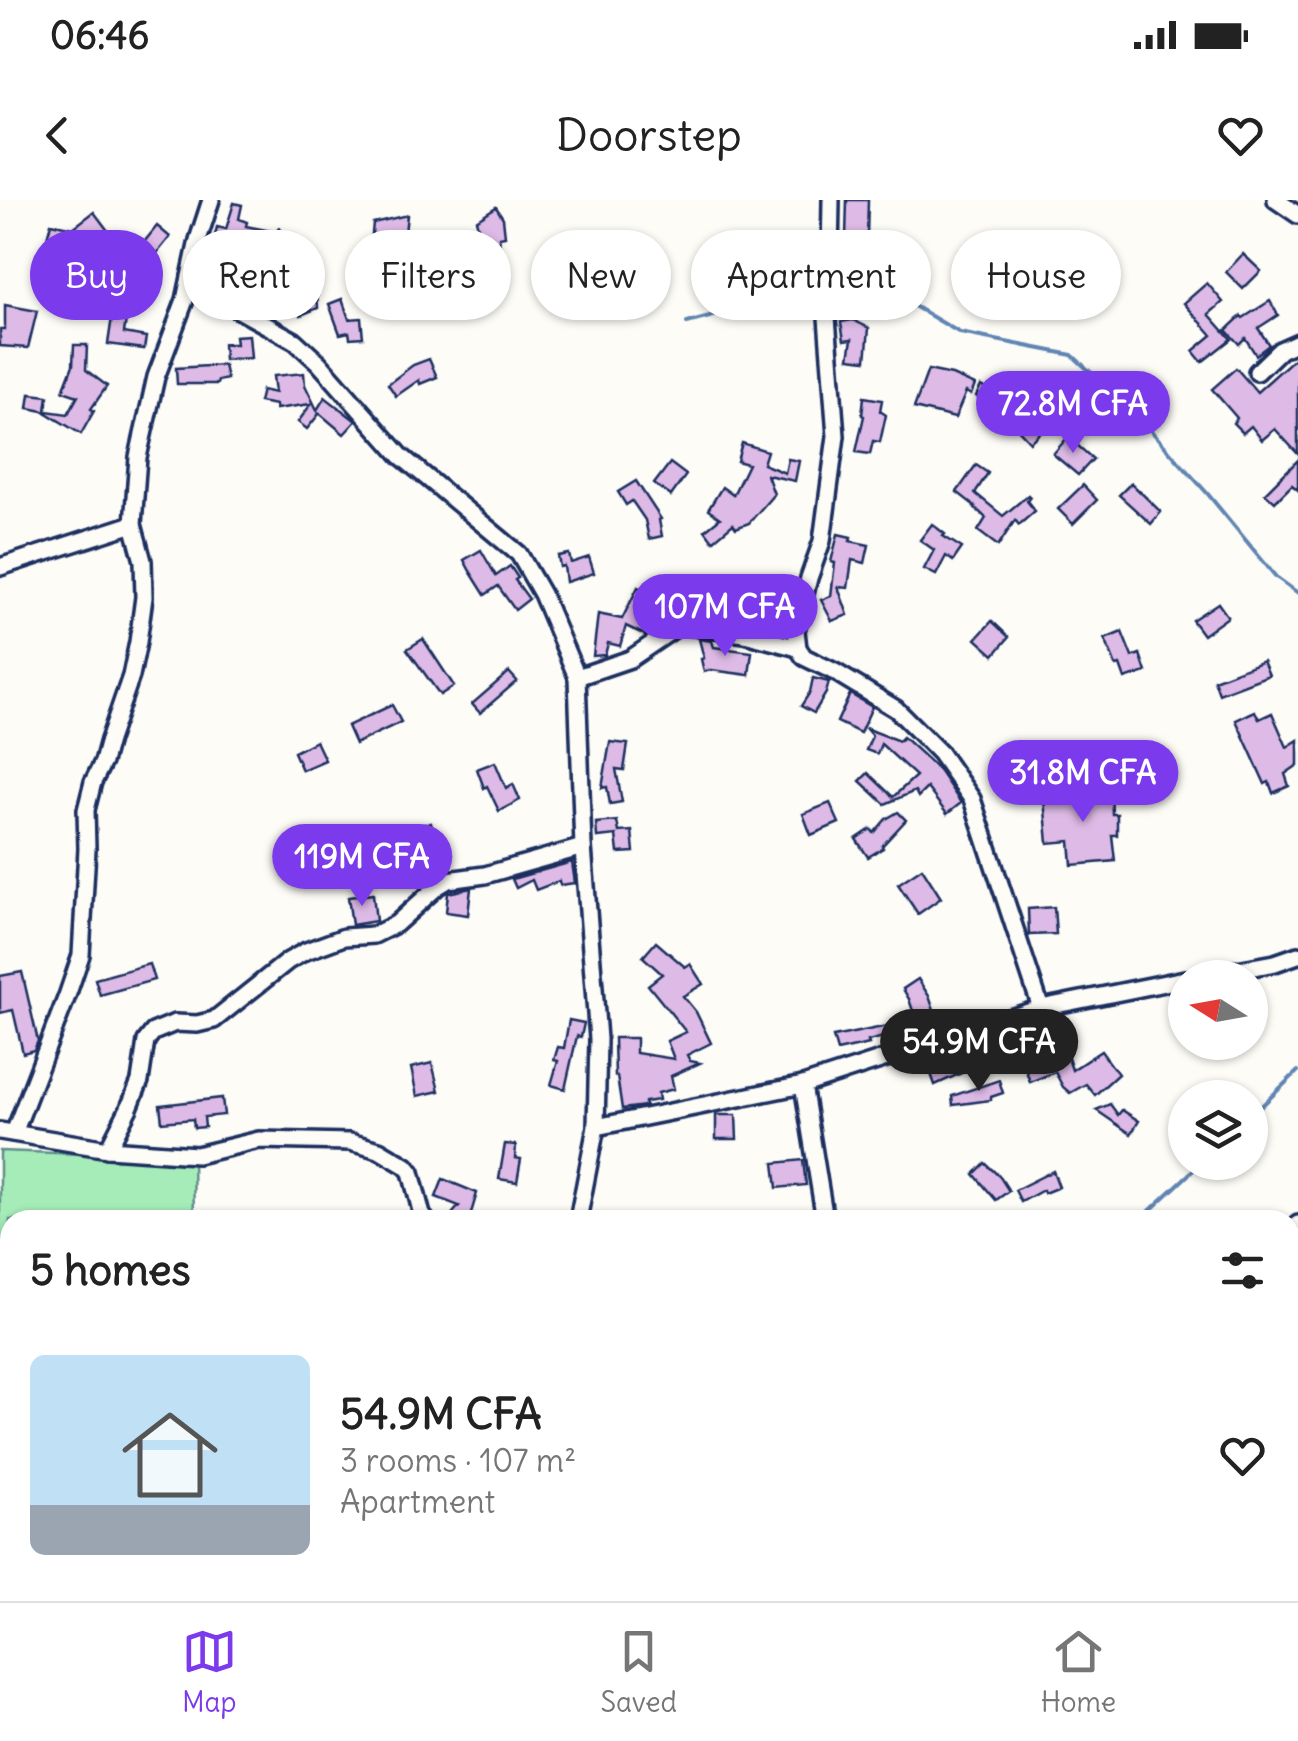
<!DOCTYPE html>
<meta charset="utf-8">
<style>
:root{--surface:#fff;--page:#f2f2f2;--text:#222;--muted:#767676;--line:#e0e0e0;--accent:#7c3aed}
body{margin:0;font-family:Delius,sans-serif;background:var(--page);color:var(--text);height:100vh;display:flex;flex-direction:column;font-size:38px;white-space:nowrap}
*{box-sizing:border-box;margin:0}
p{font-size:32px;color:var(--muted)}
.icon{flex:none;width:55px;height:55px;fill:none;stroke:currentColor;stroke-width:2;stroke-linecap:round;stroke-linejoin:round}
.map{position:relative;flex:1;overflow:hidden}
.sheet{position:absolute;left:0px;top:1010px;width:1300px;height:392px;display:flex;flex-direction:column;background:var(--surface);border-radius:30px 30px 0 0;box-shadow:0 2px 8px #0004}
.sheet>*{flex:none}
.top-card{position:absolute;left:30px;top:30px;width:1240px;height:90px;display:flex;gap:20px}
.needle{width:65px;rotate:281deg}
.buttons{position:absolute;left:1168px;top:760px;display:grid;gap:20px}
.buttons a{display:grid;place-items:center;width:100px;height:100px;border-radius:50%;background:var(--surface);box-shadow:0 2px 8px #0004;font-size:50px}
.price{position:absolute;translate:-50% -85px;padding:0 22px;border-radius:35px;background:var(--accent);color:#fff;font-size:32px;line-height:65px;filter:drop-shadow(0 2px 5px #0008)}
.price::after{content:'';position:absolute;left:50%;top:60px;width:30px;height:22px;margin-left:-15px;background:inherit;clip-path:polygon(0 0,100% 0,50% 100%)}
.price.current{background:#222;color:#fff}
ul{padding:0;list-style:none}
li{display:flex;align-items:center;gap:30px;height:250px;padding:0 30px}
li span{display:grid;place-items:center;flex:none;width:280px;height:200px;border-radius:15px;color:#555}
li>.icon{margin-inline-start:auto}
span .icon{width:120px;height:120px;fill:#fffc;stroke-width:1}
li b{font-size:42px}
h2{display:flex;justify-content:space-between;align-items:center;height:120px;padding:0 30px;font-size:42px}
.pill{padding:0 35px;border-radius:45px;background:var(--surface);box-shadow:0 2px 8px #0004;font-size:35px;line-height:90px}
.pill.current{background:var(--accent);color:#fff}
.status{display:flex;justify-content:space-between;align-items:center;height:70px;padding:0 50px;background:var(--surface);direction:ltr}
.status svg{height:28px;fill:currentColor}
header{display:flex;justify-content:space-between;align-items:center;height:130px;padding:0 30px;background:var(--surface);font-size:45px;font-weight:600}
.tab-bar{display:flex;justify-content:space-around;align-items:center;height:140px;border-top:2px solid var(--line);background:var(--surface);font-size:28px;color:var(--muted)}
.tab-bar a{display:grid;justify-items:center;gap:5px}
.tab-bar .current{color:var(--accent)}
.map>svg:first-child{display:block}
.green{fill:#a6ecb9;stroke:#608e8c;stroke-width:2.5}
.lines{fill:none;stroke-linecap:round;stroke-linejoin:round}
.stream{stroke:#6185b2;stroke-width:4}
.building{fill:#debbe6;stroke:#1b2f5e;stroke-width:2.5}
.minor-casing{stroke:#1b2f5e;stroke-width:22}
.minor{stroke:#fdfcf7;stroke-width:15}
</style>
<div class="status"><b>06:46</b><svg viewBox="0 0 49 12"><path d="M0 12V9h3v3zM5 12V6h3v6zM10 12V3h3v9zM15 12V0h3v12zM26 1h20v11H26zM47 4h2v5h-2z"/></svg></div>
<header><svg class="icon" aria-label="back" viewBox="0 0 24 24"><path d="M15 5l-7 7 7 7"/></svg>Doorstep<svg class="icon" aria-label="heart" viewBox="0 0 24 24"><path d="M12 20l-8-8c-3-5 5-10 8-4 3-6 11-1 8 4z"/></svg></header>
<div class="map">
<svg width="1298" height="1401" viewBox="0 0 1298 1401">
<rect width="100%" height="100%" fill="#fdfcf7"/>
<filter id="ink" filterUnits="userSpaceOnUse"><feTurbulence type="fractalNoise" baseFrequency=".01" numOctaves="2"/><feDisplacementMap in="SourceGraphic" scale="20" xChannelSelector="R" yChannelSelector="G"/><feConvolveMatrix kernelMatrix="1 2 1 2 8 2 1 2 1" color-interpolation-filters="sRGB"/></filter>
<g filter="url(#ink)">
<path class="green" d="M0 951 193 958 194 1020H10V1048H0Z"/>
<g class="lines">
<g class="stream">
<path d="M833 92 885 89 960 133 1072 155 1135 213 1207 293 1276 377 1298 393"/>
<path d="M687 123 797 94 823 93"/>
<path d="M1250 917 1298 871"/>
<path d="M1140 1020 1202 962"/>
<path d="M936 1401 937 1392"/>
</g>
</g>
<g class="building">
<path d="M847 0H868L867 38H846Z"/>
<path d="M234 3 242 5 239 19 247 22 246 26 276 32 279 28 291 38 280 52 269 43 235 36 222 88 219 76 206 73 217 27 226 29Z"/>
<path d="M496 7 503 18 505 36 499 37 502 66 469 70 468 66 487 59 476 20Z"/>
<path d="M94 12 109 32 82 53 69 43 47 38 51 23 73 28Z"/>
<path d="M407 15 401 70 396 69 393 94 370 92V75H374L378 44H371L373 23Z"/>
<path d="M157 26 170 37 149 63 132 57Z"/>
<path d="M1243 54 1261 71 1243 89 1226 72Z"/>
<path d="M305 70H316L318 108 301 115 296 102 307 98Z"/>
<path d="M1207 83 1223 102 1209 114 1231 139 1202 162 1193 151 1212 135 1184 103Z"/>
<path d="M342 99 349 119 361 118 363 137 350 138 349 132 340 134 329 104Z"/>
<path d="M1270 101 1278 115 1258 128 1269 145 1256 155 1245 138 1239 144 1226 130 1241 116 1243 118Z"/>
<path d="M5 105 37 111 28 148 0 146V129H5Z"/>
<path d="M112 117 126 119 124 133 146 137 144 149 108 144Z"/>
<path d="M853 120 869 128 866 160 849 158 852 139 844 140 841 122Z"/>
<path d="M249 135 251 158 224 160 223 144H236L235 136Z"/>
<path d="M74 145H87L86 170 107 186 91 209 94 211 81 234 43 211 28 208 30 194 48 196 46 211 68 214 78 196 63 191 73 165Z"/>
<path d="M1298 155V254L1275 229 1262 240 1251 226 1243 233 1233 223 1237 218 1212 189 1236 168 1257 192Z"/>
<path d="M429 159 437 177 420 184 419 180 396 196 388 184 413 165Z"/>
<path d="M224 165 227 179 218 181 217 184H177L176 168Z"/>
<path d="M928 170 952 175 975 185 971 195 966 192 955 218 914 208Z"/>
<path d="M304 173 305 185 317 210 325 197 356 221 344 234 318 212 319 214 307 229 298 222 311 204 276 209V205L259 202 262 190 275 193 273 176Z"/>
<path d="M981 186 1025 208 1024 210 1042 231 1030 242 1016 227 1023 221 976 196Z"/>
<path d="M864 197 882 200 880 211 886 215 880 242 873 241 870 254 856 252 864 216 862 215Z"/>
<path d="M1068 237 1093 259 1078 275 1053 254Z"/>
<path d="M742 243 767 251 763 264 785 273 788 259 799 261 795 281 767 275 774 294 749 323 736 328 733 324 713 341 705 330 720 318 708 310 722 287 733 295 748 264 737 261Z"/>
<path d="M1298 260V290L1292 285 1275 302 1265 293Z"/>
<path d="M670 263 686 275 671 296 654 284Z"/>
<path d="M976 265 988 273 975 293 1003 316 1028 295 1030 297 1027 301 1035 311 1019 325 1015 320 998 346 978 331 986 318 974 307 975 306 957 292Z"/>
<path d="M636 281 661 319 659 320 662 336 649 339 645 320 632 301 626 305 618 292Z"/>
<path d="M1131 283 1161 312 1151 324 1119 295Z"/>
<path d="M1083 285 1097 300 1073 324 1058 309Z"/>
<path d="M932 324 945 334 943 336 962 348 953 361 946 356 936 375 924 369 934 350 920 340Z"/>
<path d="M838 334 851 337 850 341 869 345 865 363 852 360 848 388 838 387 848 415 832 421 821 400 831 396 835 363 831 362Z"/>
<path d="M481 350 496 376 510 366 518 378 515 380 529 399 515 410 498 386 485 395 470 371 464 360Z"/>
<path d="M569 354 571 363 589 357 594 373 566 382 564 366 560 367 558 356Z"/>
<path d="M638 387 666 401 651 431 645 435 626 426 620 446 608 443 605 455 593 456 598 414 622 419Z"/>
<path d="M1218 403 1228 417 1203 435 1192 420Z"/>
<path d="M992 421 1009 437 994 455 976 439Z"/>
<path d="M1122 432 1132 457 1140 454 1146 472 1125 479 1120 465 1116 466 1105 439Z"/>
<path d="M423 439 454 486 440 495 407 449Z"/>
<path d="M699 439 712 441 714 447 752 452 749 475 711 470 704 472 701 459 704 458Z"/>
<path d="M1263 461 1269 475 1219 494 1214 480Z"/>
<path d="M509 472 517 481 480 513 472 504Z"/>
<path d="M813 478 829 482 826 493 814 513 801 506 810 492Z"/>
<path d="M850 494 872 507 860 533 837 522Z"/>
<path d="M392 505 401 522 355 544 347 526Z"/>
<path d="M1255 511 1259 519 1272 513 1287 547 1298 540V565L1285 574 1289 586 1273 593 1269 582 1265 584 1236 520Z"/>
<path d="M865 528 899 541 903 537 938 569 961 603 947 614 927 588 918 597 915 591 885 604 860 581 868 573 893 597 916 576 881 544 877 554 866 550 872 536Z"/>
<path d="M316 541 325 560 302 570 294 552Z"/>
<path d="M610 542 628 544 624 570 616 569 622 602 610 604 607 587 602 588Z"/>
<path d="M495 562 506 588 513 584 520 600 499 611 487 586 484 588 477 569Z"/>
<path d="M1111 589 1112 614H1117V635H1112L1115 661 1072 665 1070 641 1048 643 1044 599 1068 597V591Z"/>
<path d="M830 603 839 623 811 635 803 614Z"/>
<path d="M898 612 906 620 882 646 883 648 868 657 856 639 871 629 874 633 886 619Z"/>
<path d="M617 621 619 632 632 631 634 652 618 653 616 635 597 637 596 623Z"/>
<path d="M431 623 436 643 406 650 407 655 397 658 395 653 379 657 376 647 409 639 406 629Z"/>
<path d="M572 662 575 683 560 685 559 681 536 690 532 680 516 688 512 679Z"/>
<path d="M922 668 941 698 918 714 898 684Z"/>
<path d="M471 688 468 715 446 712 448 693Z"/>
<path d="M373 694 376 721 352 725 348 697Z"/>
<path d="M1054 707 1056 734 1029 735 1028 709Z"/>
<path d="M656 742 685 767 690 764 703 784 683 796 696 812 711 843 687 855 690 861 700 863 671 876 674 889 658 893 659 900 645 902V906L622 909 617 876H615L614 838H636V853L674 859 667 841 686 832 648 785 662 774 643 757Z"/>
<path d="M149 764 154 780 100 795 95 779Z"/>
<path d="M22 772 38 841 34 850 23 853 13 810 0 813V776Z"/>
<path d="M918 779 929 796 937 819 918 826 909 799 903 789Z"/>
<path d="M569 820 584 823 581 837 577 836 565 889 551 885 558 861 554 860 558 847 564 848Z"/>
<path d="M893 825 895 834 868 841 869 844 837 851 833 837Z"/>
<path d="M979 840 988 861 935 885 930 871 945 866 940 857 962 846Z"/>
<path d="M1101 851 1118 874 1095 895 1086 884 1070 893 1063 887 1055 872 1030 882 1025 868 1066 852 1072 870Z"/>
<path d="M432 863 439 891 417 896 411 868Z"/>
<path d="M999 880 1003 893 991 897V900L953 905 952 896Z"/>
<path d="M222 898 224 915 204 917 205 927 194 928 193 919 162 922 160 905Z"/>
<path d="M1110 904 1118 915 1122 910 1139 921 1131 934 1096 910Z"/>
<path d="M716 915H736L737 939H716Z"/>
<path d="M505 944 516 945 515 958 521 959 517 982 499 979Z"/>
<path d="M803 960 806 985 777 988 774 963Z"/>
<path d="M985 963 1000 977 1009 991 996 1000 974 974Z"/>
<path d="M1053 971 1059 987 1044 993 1043 990 1021 1002 1015 990Z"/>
<path d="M443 979 477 993 469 1020H447L459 1006 436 997Z"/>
</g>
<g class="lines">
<g class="minor-casing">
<g id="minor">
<path d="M831 0 830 60 826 104 836 236 822 341 809 378 796 431 798 448 804 457 835 472 896 509 940 553 972 599 1041 808"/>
<path d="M1276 0 1298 15"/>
<path d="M190 77 206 92 295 141 319 163 401 256 519 354 542 394 577 477 583 647 598 839 596 927 578 1020"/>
<path d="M1257 172 1280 150 1298 142"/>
<path d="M0 367 133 324"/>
<path d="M577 477 630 459 680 425 745 434 798 448"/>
<path d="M1193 778 1275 763 1298 755"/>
<path d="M803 885 825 1020"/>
<path d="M596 927 803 885 1041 808 1185 779"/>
<path d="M0 931 108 949 197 955 259 940 350 942 379 950 406 966 411 972 422 1015 426 1020"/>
<path d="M14 933 67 796 81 755 87 649 86 610 93 582 103 562 109 540 131 476 138 442 144 397 143 361 133 324 138 257 156 177 185 100 198 40 211 0"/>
<path d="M108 949 129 908 140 881 146 841 153 832 175 823 197 824 214 820 288 761 306 751 344 737 374 735 396 724 438 686 448 680 485 675 583 647"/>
<path d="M1290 1038 1298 1024"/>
<path d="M525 1401V1392"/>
<path d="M1014 1401V1392"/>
</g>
</g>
<use href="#minor" class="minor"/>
</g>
</g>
</svg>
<div class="buttons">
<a><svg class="needle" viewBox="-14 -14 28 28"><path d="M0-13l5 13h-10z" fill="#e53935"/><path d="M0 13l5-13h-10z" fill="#767676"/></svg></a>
<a><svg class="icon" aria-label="layers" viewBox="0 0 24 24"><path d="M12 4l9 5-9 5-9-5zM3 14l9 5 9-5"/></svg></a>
</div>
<b class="price" style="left:1073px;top:256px">72.8M CFA</b>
<b class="price" style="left:725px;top:459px">107M CFA</b>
<b class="price" style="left:1083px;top:625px">31.8M CFA</b>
<b class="price" style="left:362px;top:709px">119M CFA</b>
<b class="price current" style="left:979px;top:894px">54.9M CFA</b>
<div class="top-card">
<a class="pill current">Buy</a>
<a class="pill">Rent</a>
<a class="pill">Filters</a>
<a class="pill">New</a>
<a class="pill">Apartment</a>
<a class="pill">House</a>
</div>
<section class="sheet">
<h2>5 homes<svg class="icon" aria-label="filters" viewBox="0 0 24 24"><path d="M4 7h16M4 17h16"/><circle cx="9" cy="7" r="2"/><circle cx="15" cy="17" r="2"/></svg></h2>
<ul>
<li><span style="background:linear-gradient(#bfe0f5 75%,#9aa5b1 0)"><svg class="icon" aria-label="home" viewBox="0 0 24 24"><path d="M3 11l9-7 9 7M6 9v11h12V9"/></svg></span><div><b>54.9M CFA</b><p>3 rooms · 107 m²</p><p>Apartment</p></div><svg class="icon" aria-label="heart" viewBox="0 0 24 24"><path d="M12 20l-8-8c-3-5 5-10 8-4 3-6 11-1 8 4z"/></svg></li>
</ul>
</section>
</div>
<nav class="tab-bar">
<a class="current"><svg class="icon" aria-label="map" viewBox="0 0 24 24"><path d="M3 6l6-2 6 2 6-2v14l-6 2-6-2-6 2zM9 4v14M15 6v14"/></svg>Map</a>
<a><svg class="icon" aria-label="saved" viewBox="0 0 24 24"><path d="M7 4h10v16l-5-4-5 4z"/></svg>Saved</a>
<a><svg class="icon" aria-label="home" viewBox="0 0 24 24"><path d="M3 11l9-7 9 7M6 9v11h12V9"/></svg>Home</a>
</nav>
